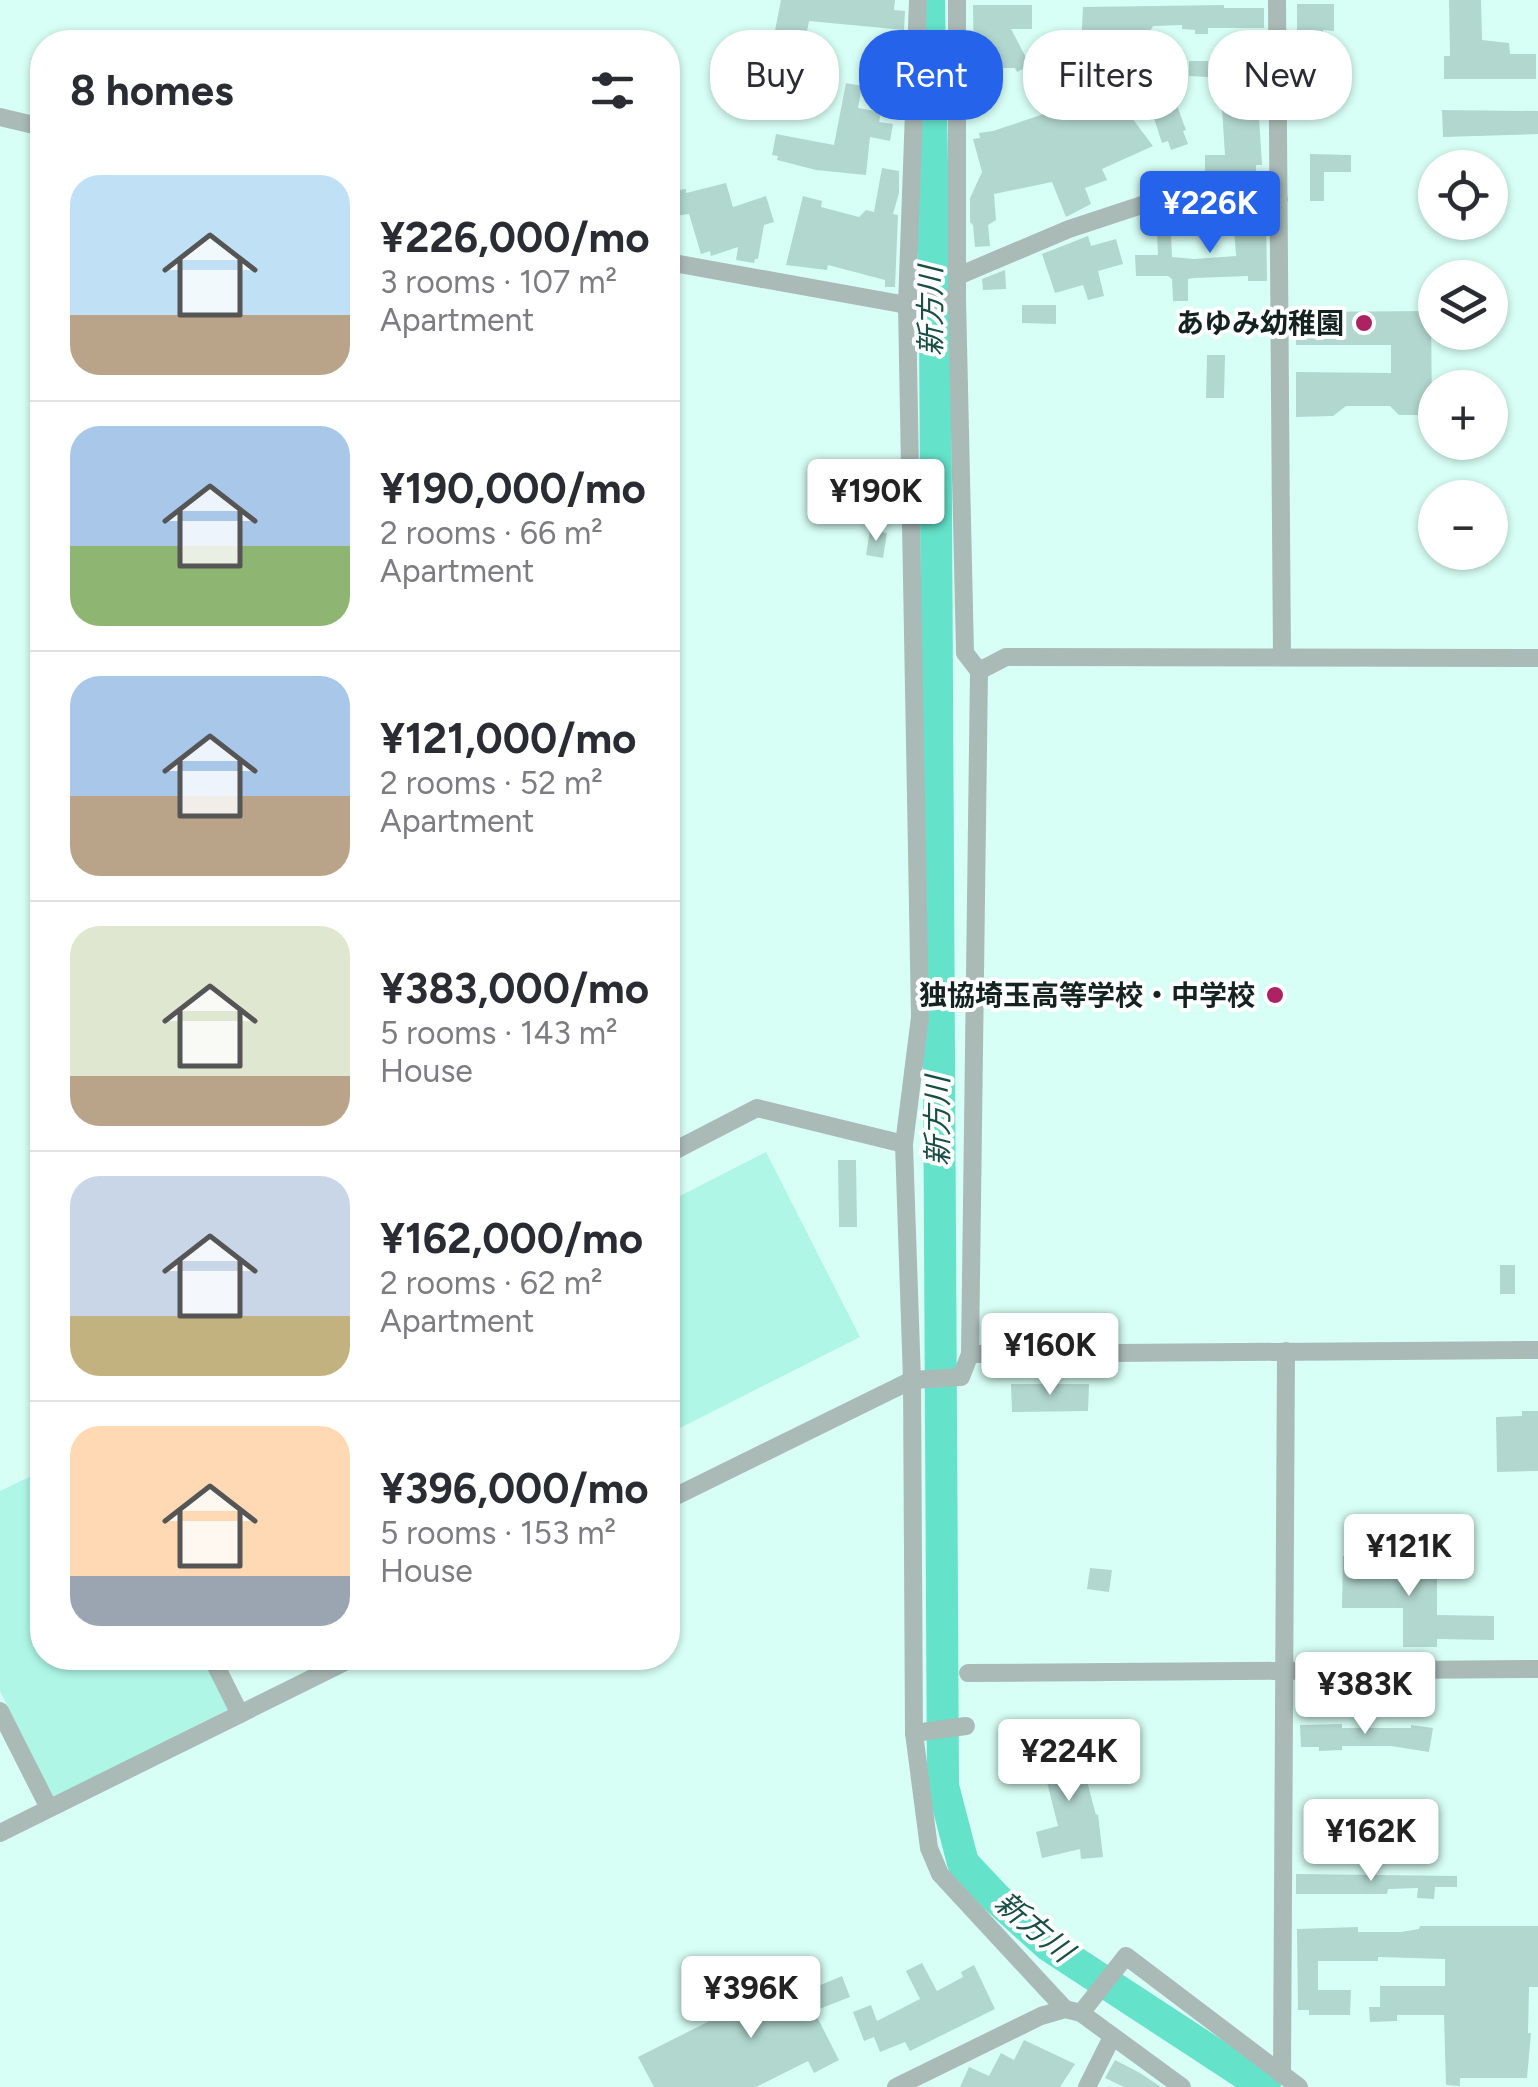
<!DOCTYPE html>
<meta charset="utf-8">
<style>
:root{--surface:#fff;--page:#f7f7f7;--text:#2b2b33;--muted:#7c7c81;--line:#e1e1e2;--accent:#2563eb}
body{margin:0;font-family:Figtree,"Noto Sans JP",sans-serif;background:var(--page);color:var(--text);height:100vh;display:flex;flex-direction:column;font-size:38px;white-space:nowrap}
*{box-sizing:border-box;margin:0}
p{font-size:32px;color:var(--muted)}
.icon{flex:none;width:55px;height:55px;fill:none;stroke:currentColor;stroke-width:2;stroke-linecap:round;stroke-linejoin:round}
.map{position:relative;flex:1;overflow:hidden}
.drawer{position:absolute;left:30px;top:30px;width:650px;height:1640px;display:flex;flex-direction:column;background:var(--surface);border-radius:40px;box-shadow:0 2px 8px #0004}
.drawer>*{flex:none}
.banner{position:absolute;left:710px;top:30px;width:678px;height:90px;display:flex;gap:20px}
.fabs{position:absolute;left:1418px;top:150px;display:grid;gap:20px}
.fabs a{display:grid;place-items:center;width:90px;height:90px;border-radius:50%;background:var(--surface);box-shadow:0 2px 8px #0004;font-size:50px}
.price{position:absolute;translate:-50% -85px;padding:0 22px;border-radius:10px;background:#fff;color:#222;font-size:32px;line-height:65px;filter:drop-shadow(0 2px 5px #0008)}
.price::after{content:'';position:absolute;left:50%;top:60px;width:30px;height:22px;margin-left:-15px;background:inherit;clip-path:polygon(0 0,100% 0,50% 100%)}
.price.selected{background:var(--accent);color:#fff}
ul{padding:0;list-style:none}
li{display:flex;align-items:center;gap:30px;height:250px;padding:0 40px}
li+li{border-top:2px solid var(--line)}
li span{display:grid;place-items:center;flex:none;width:280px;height:200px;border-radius:30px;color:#555}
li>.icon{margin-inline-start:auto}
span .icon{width:120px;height:120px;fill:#fffc;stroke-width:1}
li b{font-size:42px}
h2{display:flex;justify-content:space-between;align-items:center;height:120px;padding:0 40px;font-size:42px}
.tag{padding:0 35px;border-radius:40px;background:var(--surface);box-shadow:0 2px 8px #0004;font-size:35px;line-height:90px}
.tag.selected{background:var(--accent);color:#fff}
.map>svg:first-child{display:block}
.green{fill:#aff6e6}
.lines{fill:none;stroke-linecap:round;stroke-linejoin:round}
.river{stroke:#65e2ca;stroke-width:32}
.building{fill:#b1d7ce}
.minor{stroke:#aabbb7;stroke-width:18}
.poi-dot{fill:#ad2262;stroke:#fff;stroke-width:4}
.labels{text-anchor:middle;stroke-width:8;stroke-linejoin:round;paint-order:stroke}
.poi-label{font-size:28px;font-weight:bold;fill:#142320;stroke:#fff;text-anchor:end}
.water-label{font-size:30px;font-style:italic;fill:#184e44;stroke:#fff}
</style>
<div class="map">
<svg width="1538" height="2087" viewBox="0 0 1538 2087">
<rect width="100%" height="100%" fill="#d8fff5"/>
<g class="green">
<path d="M766 1152 860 1337 668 1434V1202Z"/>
<path d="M42 1471V1658H203L229 1709 53 1799 0 1691V1491Z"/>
</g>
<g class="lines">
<path class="river" d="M929 0 935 322 943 1786 963 1863 995 1897 1048 1945 1265 2087"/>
</g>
<g class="building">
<path d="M781 0H895L894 10 905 11 904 30 809 21 804 47 789 44 790 39 774 36Z"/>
<path d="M1449 0H1481L1482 40 1509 43 1510 54H1536V79H1444V56H1450Z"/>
<path d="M1297 4H1334V31L1323 30V35H1297Z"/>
<path d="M973 5H1032V29H1011L1030 65 1017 72 1015 68H991L992 73 974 74Z"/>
<path d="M1224 5V8H1264V28H1208V34H1195V30L1182 29V25L1153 26 1149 33H1101L1100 48 1081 49 1083 7Z"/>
<path d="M1072 54H1088L1089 105 1111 90 1153 146 1102 169 1107 180 1085 188 1091 204 1066 217 1052 182 994 194 996 220 988 225 990 246 975 247 973 225 970 222V198L982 172 973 139 980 138 979 133 993 131 1044 114 1026 81 1049 68 1073 113Z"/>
<path d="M1132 60H1150L1151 76H1132Z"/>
<path d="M1189 61H1208V77L1189 76Z"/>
<path d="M1228 70H1252L1251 86H1257L1262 165H1256V187H1233L1232 174H1205V155H1225L1220 77 1229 74Z"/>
<path d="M846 83 862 86 858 108 881 112 879 122 893 124 890 141 870 137 866 175 816 170 777 160 778 156 772 155 776 134 834 145Z"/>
<path d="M1172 92 1186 130 1183 131 1188 144 1171 150 1168 141 1162 143 1148 100Z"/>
<path d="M1442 110 1538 111V134L1443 137Z"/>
<path d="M1310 154 1351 155V172H1324V201H1310Z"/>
<path d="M882 168 899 171V193L893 214 898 215 895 287H885V280L828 265 827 270 786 265 803 196 822 201 821 207 859 217 866 210 874 212Z"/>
<path d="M726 183 733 207 766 196 774 222 764 225 758 259H755L754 263 736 260 738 247 711 256 710 251 701 254 689 214 668 217V191L686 189V193Z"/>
<path d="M1170 212 1172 257 1194 259 1236 256 1233 212H1266L1267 281H1248V276L1194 278 1188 279V301H1173L1172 279 1168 276H1136L1135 255H1158L1156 213Z"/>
<path d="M1088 236 1091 246 1116 239 1123 264 1098 271 1104 296 1088 300 1083 285 1055 293 1042 254Z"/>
<path d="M1005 270 1006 289 983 290 982 279Z"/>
<path d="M1022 305H1056V324L1022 323Z"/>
<path d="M1431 311 1432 415H1399L1390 406H1346L1333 416 1296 417V372L1391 373V345H1296V312Z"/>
<path d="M1207 355H1225L1224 398H1206Z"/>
<path d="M870 530 887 533 883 558 866 555Z"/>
<path d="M838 1160H856L857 1227H839Z"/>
<rect x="1500" y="1265" width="15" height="29"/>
<path d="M1011 1384H1089L1088 1411 1012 1412Z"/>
<path d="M1522 1411H1538V1471L1497 1472 1496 1417 1522 1416Z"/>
<path d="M1343 1556 1437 1560V1615L1494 1616V1640L1437 1639V1647H1403V1608H1342Z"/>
<path d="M1090 1568 1112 1570 1109 1592 1087 1589Z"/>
<path d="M1342 1724V1728H1411V1725L1433 1728 1429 1752 1391 1746H1342V1750L1319 1751V1747H1301L1300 1725Z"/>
<path d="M1076 1740 1096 1815 1098 1814 1103 1857 1081 1859 1080 1849 1042 1858 1036 1832 1058 1826 1043 1766 1038 1767 1034 1750Z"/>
<path d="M1296 1874 1457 1876V1887H1435L1434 1899 1417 1898 1418 1888 1388 1889 1387 1894H1296Z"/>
<path d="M1420 1926H1538V1987H1529L1528 2033H1531L1527 2078H1460V2086L1446 2085 1444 2015H1397V2021L1370 2022 1369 2007H1380V1986H1445V1959L1378 1957V1961H1318V1990H1351L1350 2015H1309V2010H1298L1297 1929 1358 1927V1932H1401L1419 1929Z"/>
<path d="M922 1963 937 1991 963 1977 961 1972 974 1965 995 2009 910 2051 905 2042 880 2052 874 2037 864 2041 853 2012 871 2005 877 2021 920 1999 906 1971Z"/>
<path d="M842 1976 850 1997 814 2011 839 2060 814 2073 808 2061 756 2087H654L638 2057 797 1977 804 1992Z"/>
<path d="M1024 2040 1075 2064 1060 2087H960L969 2067 989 2076 1001 2053 1014 2060Z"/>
<path d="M1115 2060 1140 2073 1161 2087H1124L1105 2078Z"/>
</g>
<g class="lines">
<g class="minor">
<path d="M918 0 907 305 920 1017 904 1144 912 1380 914 1733 929 1848 940 1874 1065 2009"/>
<path d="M1277 0 1282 657"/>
<path d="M0 117 42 127"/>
<path d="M668 262 907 305 920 299H957"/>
<path d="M958 276 1069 229 1157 200 1279 199"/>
<path d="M979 671 1006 657 1538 658"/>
<path d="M668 1154 757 1108 904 1144"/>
<path d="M970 1354 1538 1350"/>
<path d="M668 1500 912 1380 961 1377 970 1354 979 671 965 653 957 299V0"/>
<path d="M212 1658 240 1714"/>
<path d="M968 1673 1538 1669"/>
<path d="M0 1711 49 1808"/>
<path d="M914 1733 966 1726"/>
<path d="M0 1833 353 1658"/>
<path d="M1081 2013 1126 1956 1299 2087"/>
<path d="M1282 2075 1286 1351"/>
<path d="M896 2087 1041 2016 1065 2009 1081 2013 1182 2087"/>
<path d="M1087 2087 1112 2037"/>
</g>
</g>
<g class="poi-dot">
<circle cx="1364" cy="323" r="10"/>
<circle cx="1275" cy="995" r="10"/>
</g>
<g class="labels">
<g class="poi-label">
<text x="1344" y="333">あゆみ幼稚園</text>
<text x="1255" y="1005">独協埼玉高等学校・中学校</text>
</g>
<g class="water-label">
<text transform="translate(931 311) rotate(-90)" y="10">新方川</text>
<text transform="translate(938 1121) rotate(-90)" y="10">新方川</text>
<text transform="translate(1034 1927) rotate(40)" y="10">新方川</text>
</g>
</g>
</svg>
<div class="fabs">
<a><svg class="icon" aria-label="locate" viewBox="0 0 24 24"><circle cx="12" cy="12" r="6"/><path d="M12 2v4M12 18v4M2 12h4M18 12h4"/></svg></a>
<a><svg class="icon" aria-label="layers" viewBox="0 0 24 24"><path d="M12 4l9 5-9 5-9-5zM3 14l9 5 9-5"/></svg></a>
<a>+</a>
<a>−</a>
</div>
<b class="price selected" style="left:1210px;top:256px">¥226K</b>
<b class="price" style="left:876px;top:544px">¥190K</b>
<b class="price" style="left:1050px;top:1398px">¥160K</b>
<b class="price" style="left:1409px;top:1599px">¥121K</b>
<b class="price" style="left:1365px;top:1737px">¥383K</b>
<b class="price" style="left:1069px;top:1804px">¥224K</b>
<b class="price" style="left:1371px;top:1884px">¥162K</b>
<b class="price" style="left:751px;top:2041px">¥396K</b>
<div class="banner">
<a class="tag">Buy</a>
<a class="tag selected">Rent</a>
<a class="tag">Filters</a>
<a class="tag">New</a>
</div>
<section class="drawer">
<h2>8 homes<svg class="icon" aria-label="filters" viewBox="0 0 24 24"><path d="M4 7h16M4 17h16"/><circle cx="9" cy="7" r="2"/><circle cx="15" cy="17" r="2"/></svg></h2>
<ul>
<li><span style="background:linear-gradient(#bfe0f5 70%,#b9a48a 0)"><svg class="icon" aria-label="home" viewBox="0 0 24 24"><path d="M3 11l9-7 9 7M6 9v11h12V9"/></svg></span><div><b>¥226,000/mo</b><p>3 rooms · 107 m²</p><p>Apartment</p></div></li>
<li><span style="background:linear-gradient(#a9c7e8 60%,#8fb573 0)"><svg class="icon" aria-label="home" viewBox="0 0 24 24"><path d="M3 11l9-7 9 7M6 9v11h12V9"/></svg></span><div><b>¥190,000/mo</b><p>2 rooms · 66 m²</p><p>Apartment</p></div></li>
<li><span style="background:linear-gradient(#a9c7e8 60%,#b9a48a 0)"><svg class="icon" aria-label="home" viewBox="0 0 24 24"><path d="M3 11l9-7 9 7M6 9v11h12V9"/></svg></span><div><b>¥121,000/mo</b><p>2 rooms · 52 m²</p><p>Apartment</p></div></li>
<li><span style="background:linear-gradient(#dfe7d0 75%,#b9a48a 0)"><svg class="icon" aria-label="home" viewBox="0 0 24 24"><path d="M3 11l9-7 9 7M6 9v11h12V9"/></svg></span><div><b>¥383,000/mo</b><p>5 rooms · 143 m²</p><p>House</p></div></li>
<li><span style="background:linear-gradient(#c9d6e8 70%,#c2b280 0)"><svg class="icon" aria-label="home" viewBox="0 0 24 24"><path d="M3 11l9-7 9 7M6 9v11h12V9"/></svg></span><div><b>¥162,000/mo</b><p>2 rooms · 62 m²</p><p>Apartment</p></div></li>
<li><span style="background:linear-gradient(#ffd9b3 75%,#9aa5b1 0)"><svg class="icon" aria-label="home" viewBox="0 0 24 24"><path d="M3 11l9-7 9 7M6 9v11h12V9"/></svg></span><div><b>¥396,000/mo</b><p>5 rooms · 153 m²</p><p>House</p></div></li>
</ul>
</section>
</div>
